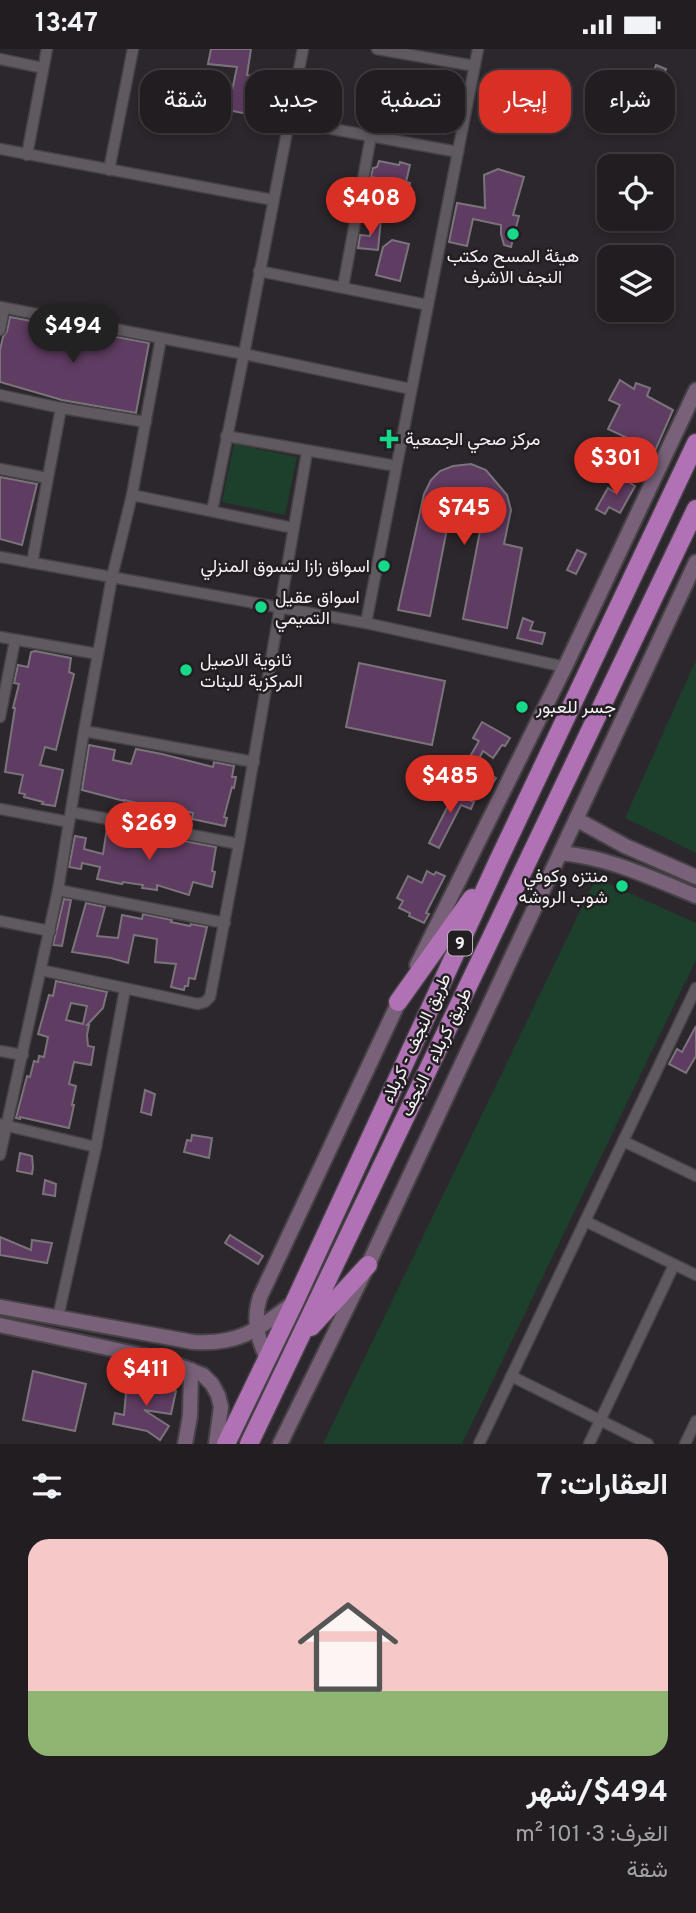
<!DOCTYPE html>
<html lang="ar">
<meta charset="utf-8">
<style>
:root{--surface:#211d21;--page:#29262a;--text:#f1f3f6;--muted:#a2a2a5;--line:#3e3b3f;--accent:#d93025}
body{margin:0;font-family:Overpass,Vazirmatn,sans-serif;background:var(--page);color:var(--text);direction:rtl;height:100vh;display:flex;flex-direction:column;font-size:26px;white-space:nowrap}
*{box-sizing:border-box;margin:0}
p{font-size:23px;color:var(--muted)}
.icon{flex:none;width:38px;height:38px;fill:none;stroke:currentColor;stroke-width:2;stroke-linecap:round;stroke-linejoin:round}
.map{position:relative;height:1395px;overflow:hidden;direction:ltr}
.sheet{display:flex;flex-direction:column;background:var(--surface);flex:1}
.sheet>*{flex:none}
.guide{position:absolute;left:21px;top:21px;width:654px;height:63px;direction:rtl;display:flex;gap:14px}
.fabs{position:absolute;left:597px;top:105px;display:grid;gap:14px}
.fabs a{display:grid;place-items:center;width:77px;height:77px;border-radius:14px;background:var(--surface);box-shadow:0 4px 10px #0003,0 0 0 2px var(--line);font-size:35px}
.price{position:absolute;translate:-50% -60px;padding:0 16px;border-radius:24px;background:var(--accent);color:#fff;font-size:23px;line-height:46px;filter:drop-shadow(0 2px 4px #0008)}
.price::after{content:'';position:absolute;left:50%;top:42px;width:21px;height:16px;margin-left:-10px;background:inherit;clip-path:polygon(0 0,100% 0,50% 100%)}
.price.current{background:#222;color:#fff}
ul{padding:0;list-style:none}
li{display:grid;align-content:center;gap:14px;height:371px;padding:0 28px}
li+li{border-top:2px solid var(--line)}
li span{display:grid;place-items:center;height:217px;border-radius:21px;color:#555}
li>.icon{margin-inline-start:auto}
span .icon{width:126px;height:126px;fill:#fffc;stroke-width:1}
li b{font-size:30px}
h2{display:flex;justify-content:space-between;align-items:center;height:84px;padding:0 28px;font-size:30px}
.pill{padding:0 24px;border-radius:21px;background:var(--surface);box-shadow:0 4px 10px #0003,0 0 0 2px var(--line);font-size:24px;line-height:63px}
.pill.current{background:var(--accent);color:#fff}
.status{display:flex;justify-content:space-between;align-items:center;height:49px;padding:0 35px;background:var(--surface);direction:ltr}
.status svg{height:19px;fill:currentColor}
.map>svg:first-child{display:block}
.green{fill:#1c402c}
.building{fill:#5f3c62;stroke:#7a747a;stroke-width:2;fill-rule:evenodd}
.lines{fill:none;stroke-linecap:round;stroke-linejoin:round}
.street-casing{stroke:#464246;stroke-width:13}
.secondary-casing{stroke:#464246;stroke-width:18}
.highway-casing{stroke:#464246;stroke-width:21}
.street{stroke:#605a60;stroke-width:10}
.secondary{stroke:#786179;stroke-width:14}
.highway{stroke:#b072b4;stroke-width:18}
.poi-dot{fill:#18d989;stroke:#221e22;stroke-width:2.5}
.labels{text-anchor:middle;stroke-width:5;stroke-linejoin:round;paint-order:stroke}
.shield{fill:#221e22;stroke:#b6b2b6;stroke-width:2}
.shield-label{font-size:16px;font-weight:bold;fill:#f5f1f5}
.poi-label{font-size:18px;fill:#f5f1f5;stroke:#221e22;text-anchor:start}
.street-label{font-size:18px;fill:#f5f1f5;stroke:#221e22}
</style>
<div class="status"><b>13:47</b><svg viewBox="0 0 49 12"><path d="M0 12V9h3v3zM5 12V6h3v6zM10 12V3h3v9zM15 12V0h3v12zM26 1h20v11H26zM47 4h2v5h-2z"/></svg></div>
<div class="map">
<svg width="696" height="1395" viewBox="0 0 696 1395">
<rect width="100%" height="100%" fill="#2c272c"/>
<g class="green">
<path d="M234 395 297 408 285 466 222 453Z"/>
<path d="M696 611V804L625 769Z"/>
<path d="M596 829 696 874V911L462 1395H323Z"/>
</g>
<g class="building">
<path d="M211 0H251L247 26 270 31 262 68 228 61 237 18 208 15Z"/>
<path d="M656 16 666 20 660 37 651 31Z"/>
<path d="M439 24 454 28 450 45 455 46 451 61H449L447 69 444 85 428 82 433 57 431 56Z"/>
<path d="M388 61 408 65 406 74 386 70Z"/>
<path d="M379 112 399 116 400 113 410 116 406 133 410 134 409 141 414 144 412 153 408 152 407 163 390 161 394 132 371 128 373 119 377 118Z"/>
<path d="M498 120 524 128 513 166 519 167 511 198 504 196 501 185V176L473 170 467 197 449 193 457 154 485 159 484 126Z"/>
<path d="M372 169 381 170 378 201 358 199 360 186 370 187Z"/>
<path d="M392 191 409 195 400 232 376 226 383 198Z"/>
<path d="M10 268 149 294 136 364 62 351 0 333V301L3 288 7 282Z"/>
<path d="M620 331 634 340 636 334 650 339 647 347 673 361 655 402 608 380 620 356 609 351Z"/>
<path d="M471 415 486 421 507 446 511 461 504 495 522 499 507 579 463 570 481 477H478L481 463 478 454 468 448H459L452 454 430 567 398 561 424 445 431 431 440 422 453 417Z"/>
<path d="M0 428 37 435 22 496 0 490Z"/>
<path d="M622 429 635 437 620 464 609 458 605 465 596 460 608 439 614 443Z"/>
<path d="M577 501 586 505 576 525 567 521Z"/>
<path d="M523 569 533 573 530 581 545 584 542 595 517 589Z"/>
<path d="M35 602 71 609 69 623 74 625 56 701 45 698 40 716 63 721 55 757 42 755 43 753 24 748 25 745 19 744 23 726 5 723 15 659H13L19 635 14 634 18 616 28 618 31 603Z"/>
<path d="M359 614 445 632 432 696 346 678Z"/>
<path d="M482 673 510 689 505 697 502 696 493 709 483 702 475 717 496 729 490 739 457 721 464 709 468 711 479 692 473 689Z"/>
<path d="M89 696 115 701 113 711 131 715 136 700 162 705 213 718 214 713 234 717 232 728H236L234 739 232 738 224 768 227 769 225 777 192 770 193 764 173 759 170 769 161 766 162 761 146 758V756L124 751V752L82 741Z"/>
<path d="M451 735 459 738 456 745 474 753 471 760 461 756 439 799 429 794 451 751 445 749Z"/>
<path d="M107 779 115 782 116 787 121 790 135 793 137 783 216 798 212 822 215 823 212 838 193 833 189 846 157 836V841L142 839 143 836 123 833 122 835 97 830 100 818 82 814 81 820 69 818 75 787 86 789 84 800 103 805Z"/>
<path d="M427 822 434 826 436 823 445 827 426 864 429 865 424 874 409 867 410 864 399 859 403 852 397 849 408 827 422 834Z"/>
<path d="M64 850 71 851 62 897 53 896Z"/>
<path d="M86 854 105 858 97 887 118 889 122 866 142 870 143 865 172 871 171 873 190 877 191 875 207 878 195 930 189 929 188 937H185L184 941 171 938 176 915 155 913 157 890 134 886 128 914 111 909 72 903Z"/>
<path d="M56 932 107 943 103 959 87 976H89L87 986 88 997 94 998 91 1016 74 1013 69 1035 76 1037 72 1056H74L69 1079 20 1068V1070L16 1069 27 1027 30 1028 34 1012 38 1013 39 1007 44 1008 48 988 38 985 49 946 53 947ZM71 954 87 957 83 975 66 971Z"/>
<path d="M696 977V1007L686 1024 669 1015 677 1000 682 1003Z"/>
<path d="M145 1041 155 1045 151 1066 141 1063Z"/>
<path d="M192 1086 212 1089 209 1109 184 1103 187 1091 191 1092Z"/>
<path d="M20 1104 32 1107 33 1118 32 1125 17 1122Z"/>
<path d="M45 1131 56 1135 55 1147 43 1145Z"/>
<path d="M230 1186 263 1207 258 1215 225 1194Z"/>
<path d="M0 1188 31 1201 32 1191 52 1194 47 1214 0 1206Z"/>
<path d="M33 1322 86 1335 75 1382 23 1371Z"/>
<path d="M132 1328 136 1334 176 1342 171 1365 144 1361 169 1377 160 1391 147 1382 113 1375 115 1364 124 1366 127 1333Z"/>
</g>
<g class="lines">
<g class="street-casing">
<g id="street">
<path d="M377 0 475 17"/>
<path d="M0 10 43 19"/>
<path d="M289 72 458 103"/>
<path d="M0 100 273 151"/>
<path d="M27 106 47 0"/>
<path d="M109 121 133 0"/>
<path d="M259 222 428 256"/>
<path d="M343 238 371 87"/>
<path d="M0 258 244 305 411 340"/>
<path d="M0 281 4 259"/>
<path d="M0 346 61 359 146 373"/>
<path d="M226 387 396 417"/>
<path d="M0 420 47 429"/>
<path d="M132 446 293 479"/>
<path d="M212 462 244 305 303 0"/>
<path d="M0 508 366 574 565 618"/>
<path d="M32 514 61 359"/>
<path d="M366 574 478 0"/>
<path d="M0 588 98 605"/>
<path d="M0 668 15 591"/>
<path d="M84 682 254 713"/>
<path d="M0 760 69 773"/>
<path d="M71 763 239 795"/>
<path d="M58 841 225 874"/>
<path d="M0 872 50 882"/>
<path d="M41 921 198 955 205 953 210 948 239 795 307 403"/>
<path d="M0 1002 23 1006"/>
<path d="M0 1075 96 1098"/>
<path d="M623 1092 696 1127"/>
<path d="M0 1106 58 841 84 682 112 528 132 446 161 289"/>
<path d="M585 1172 696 1226"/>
<path d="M58 1268 96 1098 125 940"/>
<path d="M511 1327 648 1395"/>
<path d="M479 1395 696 939"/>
<path d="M589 1395 674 1216"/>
<path d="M685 1395 696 1372"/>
</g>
</g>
<g class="secondary-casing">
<g id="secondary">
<path d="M576 770 625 797 696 828"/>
<path d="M560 804C608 808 652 829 696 847"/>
<path d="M417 916 565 618 696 341"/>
<path d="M0 1258 193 1293C239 1296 257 1281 293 1254"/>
<path d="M0 1276 164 1311 203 1326 212 1335 218 1346 221 1358 216 1395"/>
<path d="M267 1309C257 1289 253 1270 260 1248L403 944"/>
<path d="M185 1395 190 1367 191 1321"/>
<path d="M280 1395 368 1216 696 513"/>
</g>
</g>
<g class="highway-casing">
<g id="highway">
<path d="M398 953 472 849"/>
<path d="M311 1278 368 1216"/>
<path d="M226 1395 294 1254 498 812 696 394"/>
<path d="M249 1395 696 460"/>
</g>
</g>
<use href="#street" class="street"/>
<use href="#secondary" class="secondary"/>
<use href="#highway" class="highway"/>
</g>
<g class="poi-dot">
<circle cx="513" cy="185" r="7"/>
<path d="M385.5 379.5h7v7h7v7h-7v7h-7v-7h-7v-7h7z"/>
<circle cx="384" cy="517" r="7"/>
<circle cx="261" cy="558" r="7"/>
<circle cx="186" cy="621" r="7"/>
<circle cx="522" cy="658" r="7"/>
<circle cx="622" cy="837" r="7"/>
</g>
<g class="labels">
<rect class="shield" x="448" y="881.5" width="24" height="25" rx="5"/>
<g class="shield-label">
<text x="460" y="900">9</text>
</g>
<g class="poi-label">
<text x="513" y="213" text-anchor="middle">هيئة المسح مكتب<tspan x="513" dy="21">النجف الاشرف</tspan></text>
<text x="405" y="396">مركز صحي الجمعية</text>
<text x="370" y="523" text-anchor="end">اسواق زازا لتسوق المنزلي</text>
<text x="275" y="554">اسواق عقيل<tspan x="275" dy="21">التميمي</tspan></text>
<text x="200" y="617">ثانوية الاصيل<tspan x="200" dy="21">المركزية للبنات</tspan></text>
<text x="536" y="664">جسر للعبور</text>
<text x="608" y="833" text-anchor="end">منتزه وكوفي<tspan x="608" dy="21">شوب الروشه</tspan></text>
</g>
<g class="street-label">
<text transform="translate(416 989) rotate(-65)" y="6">طريق النجف - کربلاء</text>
<text transform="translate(436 1003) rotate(-64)" y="6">طريق کربلاء - النجف</text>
</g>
</g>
</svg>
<div class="fabs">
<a><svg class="icon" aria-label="locate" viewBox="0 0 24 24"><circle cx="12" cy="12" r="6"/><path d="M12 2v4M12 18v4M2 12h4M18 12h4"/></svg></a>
<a><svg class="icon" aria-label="layers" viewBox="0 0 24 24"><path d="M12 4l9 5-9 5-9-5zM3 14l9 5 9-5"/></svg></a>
</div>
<b class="price" style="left:371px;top:188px">$408</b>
<b class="price current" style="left:73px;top:316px">$494</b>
<b class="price" style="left:616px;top:448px">$301</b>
<b class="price" style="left:464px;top:498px">$745</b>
<b class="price" style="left:450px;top:766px">$485</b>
<b class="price" style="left:149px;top:813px">$269</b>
<b class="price" style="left:146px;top:1359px">$411</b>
<div class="guide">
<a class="pill">شراء</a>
<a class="pill current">إيجار</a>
<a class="pill">تصفية</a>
<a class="pill">جديد</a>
<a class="pill">شقة</a>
</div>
</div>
<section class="sheet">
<h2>العقارات: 7<svg class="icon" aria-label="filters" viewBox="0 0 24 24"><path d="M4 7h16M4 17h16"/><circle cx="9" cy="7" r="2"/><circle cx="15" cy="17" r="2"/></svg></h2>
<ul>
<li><span style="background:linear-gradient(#f6c9c9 70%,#8fb573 0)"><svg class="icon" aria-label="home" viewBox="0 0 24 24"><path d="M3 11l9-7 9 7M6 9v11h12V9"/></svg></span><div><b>$494/شهر</b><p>الغرف: 3 · 101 m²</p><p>شقة</p></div></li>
</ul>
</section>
